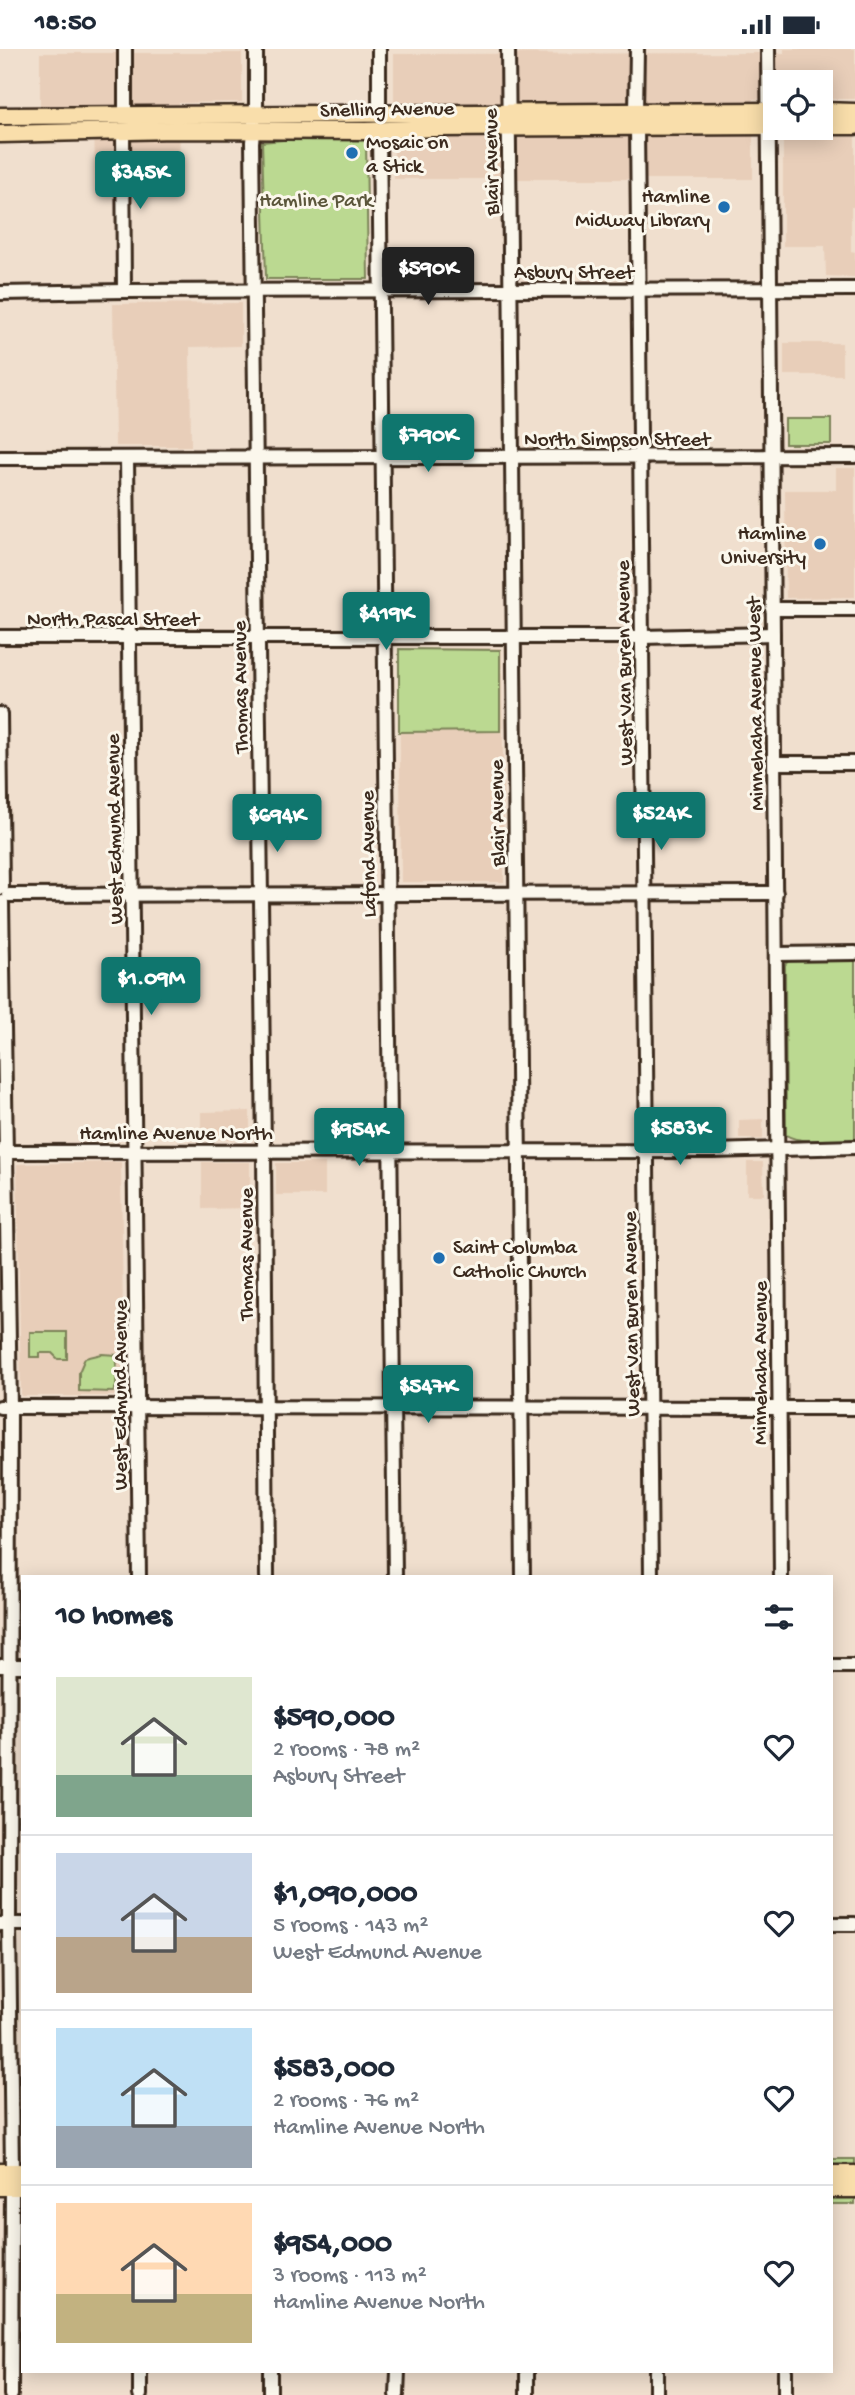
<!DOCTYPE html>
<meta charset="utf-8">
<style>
:root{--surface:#fff;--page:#f6f6f7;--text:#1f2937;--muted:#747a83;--line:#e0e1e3;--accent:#0f766e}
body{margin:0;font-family:"Gochi Hand",sans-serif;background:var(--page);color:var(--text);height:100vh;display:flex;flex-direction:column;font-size:26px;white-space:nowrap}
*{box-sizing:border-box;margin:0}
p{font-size:23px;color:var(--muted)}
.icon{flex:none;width:38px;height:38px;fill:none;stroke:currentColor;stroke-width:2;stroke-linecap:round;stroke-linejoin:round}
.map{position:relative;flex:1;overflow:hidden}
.side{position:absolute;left:21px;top:1526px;width:812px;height:798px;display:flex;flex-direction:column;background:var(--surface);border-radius:0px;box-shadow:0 4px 18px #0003}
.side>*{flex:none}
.fabs{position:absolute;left:763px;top:21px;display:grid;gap:14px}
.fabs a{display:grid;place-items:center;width:70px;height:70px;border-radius:0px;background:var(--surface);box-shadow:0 4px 18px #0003;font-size:35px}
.price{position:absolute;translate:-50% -60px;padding:0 16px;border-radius:7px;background:var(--accent);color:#fff;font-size:23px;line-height:46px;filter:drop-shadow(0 2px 4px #0008)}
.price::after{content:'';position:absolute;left:50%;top:42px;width:21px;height:16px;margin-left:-10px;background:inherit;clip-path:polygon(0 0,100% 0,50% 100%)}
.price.current{background:#222;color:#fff}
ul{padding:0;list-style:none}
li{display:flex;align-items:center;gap:21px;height:175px;padding:0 35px}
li+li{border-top:2px solid var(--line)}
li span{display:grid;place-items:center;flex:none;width:196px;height:140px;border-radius:0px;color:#555}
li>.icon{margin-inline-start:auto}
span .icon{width:84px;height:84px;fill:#fffc;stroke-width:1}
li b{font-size:30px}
h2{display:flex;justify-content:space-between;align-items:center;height:84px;padding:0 35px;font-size:30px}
.status{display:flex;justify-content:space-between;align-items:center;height:49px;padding:0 35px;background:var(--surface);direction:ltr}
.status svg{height:19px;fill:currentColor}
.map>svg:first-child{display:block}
.built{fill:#e8ceb9}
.green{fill:#bbd991;stroke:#7b8258;stroke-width:2}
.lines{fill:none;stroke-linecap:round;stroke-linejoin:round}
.minor-casing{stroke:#3b2a1e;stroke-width:18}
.major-casing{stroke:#3b2a1e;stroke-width:21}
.minor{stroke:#fbf7ec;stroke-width:12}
.major{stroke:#f9deab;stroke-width:16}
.poi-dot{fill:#1f6fb2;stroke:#fbf7ec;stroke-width:2.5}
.labels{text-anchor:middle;stroke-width:6;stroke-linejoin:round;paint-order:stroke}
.street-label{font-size:21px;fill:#3b2a1e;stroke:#fbf7ec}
.poi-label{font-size:21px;fill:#3b2a1e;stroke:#fbf7ec;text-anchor:start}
.park-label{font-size:21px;fill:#5b563b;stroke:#fbf7ec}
</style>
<div class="status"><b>18:50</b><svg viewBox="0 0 49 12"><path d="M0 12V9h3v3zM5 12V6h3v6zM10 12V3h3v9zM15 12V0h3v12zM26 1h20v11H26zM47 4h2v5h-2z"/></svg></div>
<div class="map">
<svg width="855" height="2346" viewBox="0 0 855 2346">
<rect width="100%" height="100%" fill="#f0dfce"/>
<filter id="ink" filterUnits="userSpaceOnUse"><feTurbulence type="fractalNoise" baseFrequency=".0143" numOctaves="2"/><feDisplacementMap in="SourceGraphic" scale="14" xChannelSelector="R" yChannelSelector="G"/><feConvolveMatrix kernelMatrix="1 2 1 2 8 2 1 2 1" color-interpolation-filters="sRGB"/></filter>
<g filter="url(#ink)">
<g class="built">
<path d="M784 0H855V50H821V33H775V50H753V130H394V5L784 4Z"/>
<path d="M40 4H242V53L179 54 180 130 95 131 94 62 40 61Z"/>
<path d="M783 87 855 88V158H851V202L855 203V228L826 227 825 197H783Z"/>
<path d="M241 254V297L190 298 191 397H115L113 255Z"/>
<rect x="784" y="294" width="58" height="32"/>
<path d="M836 419H855V548L786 549 785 441H836Z"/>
<path d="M399 599H502L504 833H401Z"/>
<path d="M250 1062V1090H201V1063Z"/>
<path d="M763 1070V1090H739V1071Z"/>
<path d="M121 1113 124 1347H21L17 1115Z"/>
<path d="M202 1113H250V1159L202 1160Z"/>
<path d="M747 1113H763L764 1146H747Z"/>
<rect x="276" y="1114" width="49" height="32"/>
</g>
<g class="green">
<path d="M283 91H366L368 230H266L262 93Z"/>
<rect x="785" y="370" width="46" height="25"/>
<path d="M399 600 500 601V682L399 683Z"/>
<path d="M793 910H855V1091C838 1091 799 1095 786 1086L785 916 789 911Z"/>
<path d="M30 1283H67V1310H58L52 1304H40V1308H30Z"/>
<path d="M102 1305 117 1306 116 1338 113 1343 79 1342V1323L85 1309Z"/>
<rect x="831" y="2110" width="24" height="45"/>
</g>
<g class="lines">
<g class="minor-casing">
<g id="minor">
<path d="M125 0V66"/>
<path d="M256 0V56L252 93 264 1102 267 1528"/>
<path d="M508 0 523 1528"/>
<path d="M768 0 781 1528"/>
<path d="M636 62 637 0"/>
<path d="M379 64V0"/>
<path d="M637 78 651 1528"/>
<path d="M123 81 124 242"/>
<path d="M379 81 395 1528"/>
<path d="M0 244 124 242 855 240"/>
<path d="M0 409 855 407"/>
<path d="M127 409 139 1528"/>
<path d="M772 560H855"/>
<path d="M0 588H642L773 585"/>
<path d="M0 665 2 839"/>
<path d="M775 714H855"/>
<path d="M9 846 776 844"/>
<path d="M2 853 10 1358 9 1875 12 2123"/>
<path d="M777 905 855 904"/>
<path d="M0 1103 713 1102 855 1098"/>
<path d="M0 1358 855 1359"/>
<path d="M0 1617H23"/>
<path d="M831 1617H855"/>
<path d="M0 1875H23"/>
<path d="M831 1875H855"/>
<path d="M11 2346 12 2138"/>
<path d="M140 2346V2322"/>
<path d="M270 2346V2322"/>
<path d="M397 2346 398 2322"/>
<path d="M527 2346V2322"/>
<path d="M656 2346V2322"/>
<path d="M785 2346V2322"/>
</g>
</g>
<g class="major-casing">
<g id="major">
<path d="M821 62 855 63"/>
<path d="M0 67 775 62"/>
<path d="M821 77H855"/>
<path d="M0 85 174 81 367 82 433 79 775 77"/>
<path d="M0 2123H23"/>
<path d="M831 2125H855"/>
<path d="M0 2138H23"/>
<path d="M831 2140H855"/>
</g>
</g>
<use href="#minor" class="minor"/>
<use href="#major" class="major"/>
</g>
</g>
<g class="poi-dot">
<circle cx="352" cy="104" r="7"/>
<circle cx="724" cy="158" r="7"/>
<circle cx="820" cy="495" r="7"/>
<circle cx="439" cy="1209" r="7"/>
</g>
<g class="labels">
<g class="street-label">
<text transform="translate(387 59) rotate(-1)" y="7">Snelling Avenue</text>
<text transform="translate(490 113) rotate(-91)" y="7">Blair Avenue</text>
<text x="574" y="229">Asbury Street</text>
<text x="617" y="396">North Simpson Street</text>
<text x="113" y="576">North Pascal Street</text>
<text transform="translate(623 614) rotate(-91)" y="7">West Van Buren Avenue</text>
<text transform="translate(239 638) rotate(-91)" y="7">Thomas Avenue</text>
<text transform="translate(754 655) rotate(-91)" y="7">Minnehaha Avenue West</text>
<text transform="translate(496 764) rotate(-91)" y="7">Blair Avenue</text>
<text transform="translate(113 780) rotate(-91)" y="7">West Edmund Avenue</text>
<text transform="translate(367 805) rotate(-91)" y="7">Lafond Avenue</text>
<text x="176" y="1090">Hamline Avenue North</text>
<text transform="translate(245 1205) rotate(-90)" y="7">Thomas Avenue</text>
<text transform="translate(630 1265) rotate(-91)" y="7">West Van Buren Avenue</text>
<text transform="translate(759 1314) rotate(-90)" y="7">Minnehaha Avenue</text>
<text transform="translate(119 1346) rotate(-90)" y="7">West Edmund Avenue</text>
</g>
<g class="poi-label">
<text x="366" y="99">Mosaic on<tspan x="366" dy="24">a Stick</tspan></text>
<text x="710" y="153" text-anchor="end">Hamline<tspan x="710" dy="24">Midway Library</tspan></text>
<text x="806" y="490" text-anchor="end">Hamline<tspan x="806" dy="24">University</tspan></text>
<text x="453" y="1204">Saint Columba<tspan x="453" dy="24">Catholic Church</tspan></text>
</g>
<g class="park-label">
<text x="316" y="157">Hamline Park</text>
</g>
</g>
</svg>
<div class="fabs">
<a><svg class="icon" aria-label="locate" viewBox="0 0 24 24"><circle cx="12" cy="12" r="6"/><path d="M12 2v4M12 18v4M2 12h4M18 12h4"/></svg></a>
</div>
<b class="price" style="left:140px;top:162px">$345K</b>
<b class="price current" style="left:428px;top:258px">$590K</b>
<b class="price" style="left:428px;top:425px">$790K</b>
<b class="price" style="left:386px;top:603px">$419K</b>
<b class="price" style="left:661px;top:803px">$524K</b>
<b class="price" style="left:277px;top:805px">$694K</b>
<b class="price" style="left:151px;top:968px">$1.09M</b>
<b class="price" style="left:680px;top:1118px">$583K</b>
<b class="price" style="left:359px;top:1119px">$954K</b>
<b class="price" style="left:428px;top:1376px">$547K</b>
<section class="side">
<h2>10 homes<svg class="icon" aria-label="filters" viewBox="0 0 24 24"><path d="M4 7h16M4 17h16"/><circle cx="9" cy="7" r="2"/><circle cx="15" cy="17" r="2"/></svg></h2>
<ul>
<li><span style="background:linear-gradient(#dfe7d0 70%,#7fa58c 0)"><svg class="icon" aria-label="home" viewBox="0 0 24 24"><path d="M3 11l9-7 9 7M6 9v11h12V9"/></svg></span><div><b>$590,000</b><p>2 rooms · 78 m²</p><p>Asbury Street</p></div><svg class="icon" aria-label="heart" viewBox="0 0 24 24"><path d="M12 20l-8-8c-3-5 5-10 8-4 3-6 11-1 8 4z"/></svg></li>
<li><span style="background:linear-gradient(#c9d6e8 60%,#b9a48a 0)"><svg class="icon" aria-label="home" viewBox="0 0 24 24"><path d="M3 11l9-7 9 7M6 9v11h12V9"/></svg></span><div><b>$1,090,000</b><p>5 rooms · 143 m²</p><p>West Edmund Avenue</p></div><svg class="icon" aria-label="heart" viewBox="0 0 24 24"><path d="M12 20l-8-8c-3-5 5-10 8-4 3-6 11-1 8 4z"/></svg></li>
<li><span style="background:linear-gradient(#bfe0f5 70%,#9aa5b1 0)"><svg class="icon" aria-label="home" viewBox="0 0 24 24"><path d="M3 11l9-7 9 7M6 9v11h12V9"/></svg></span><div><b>$583,000</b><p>2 rooms · 76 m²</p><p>Hamline Avenue North</p></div><svg class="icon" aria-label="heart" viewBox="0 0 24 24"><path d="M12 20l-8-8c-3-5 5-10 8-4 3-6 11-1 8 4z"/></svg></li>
<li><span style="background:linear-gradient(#ffd9b3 65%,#c2b280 0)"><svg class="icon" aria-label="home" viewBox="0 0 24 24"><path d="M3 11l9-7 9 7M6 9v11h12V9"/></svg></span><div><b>$954,000</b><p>3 rooms · 113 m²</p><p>Hamline Avenue North</p></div><svg class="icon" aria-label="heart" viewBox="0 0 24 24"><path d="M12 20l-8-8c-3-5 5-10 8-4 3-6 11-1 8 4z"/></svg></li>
</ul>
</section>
</div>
